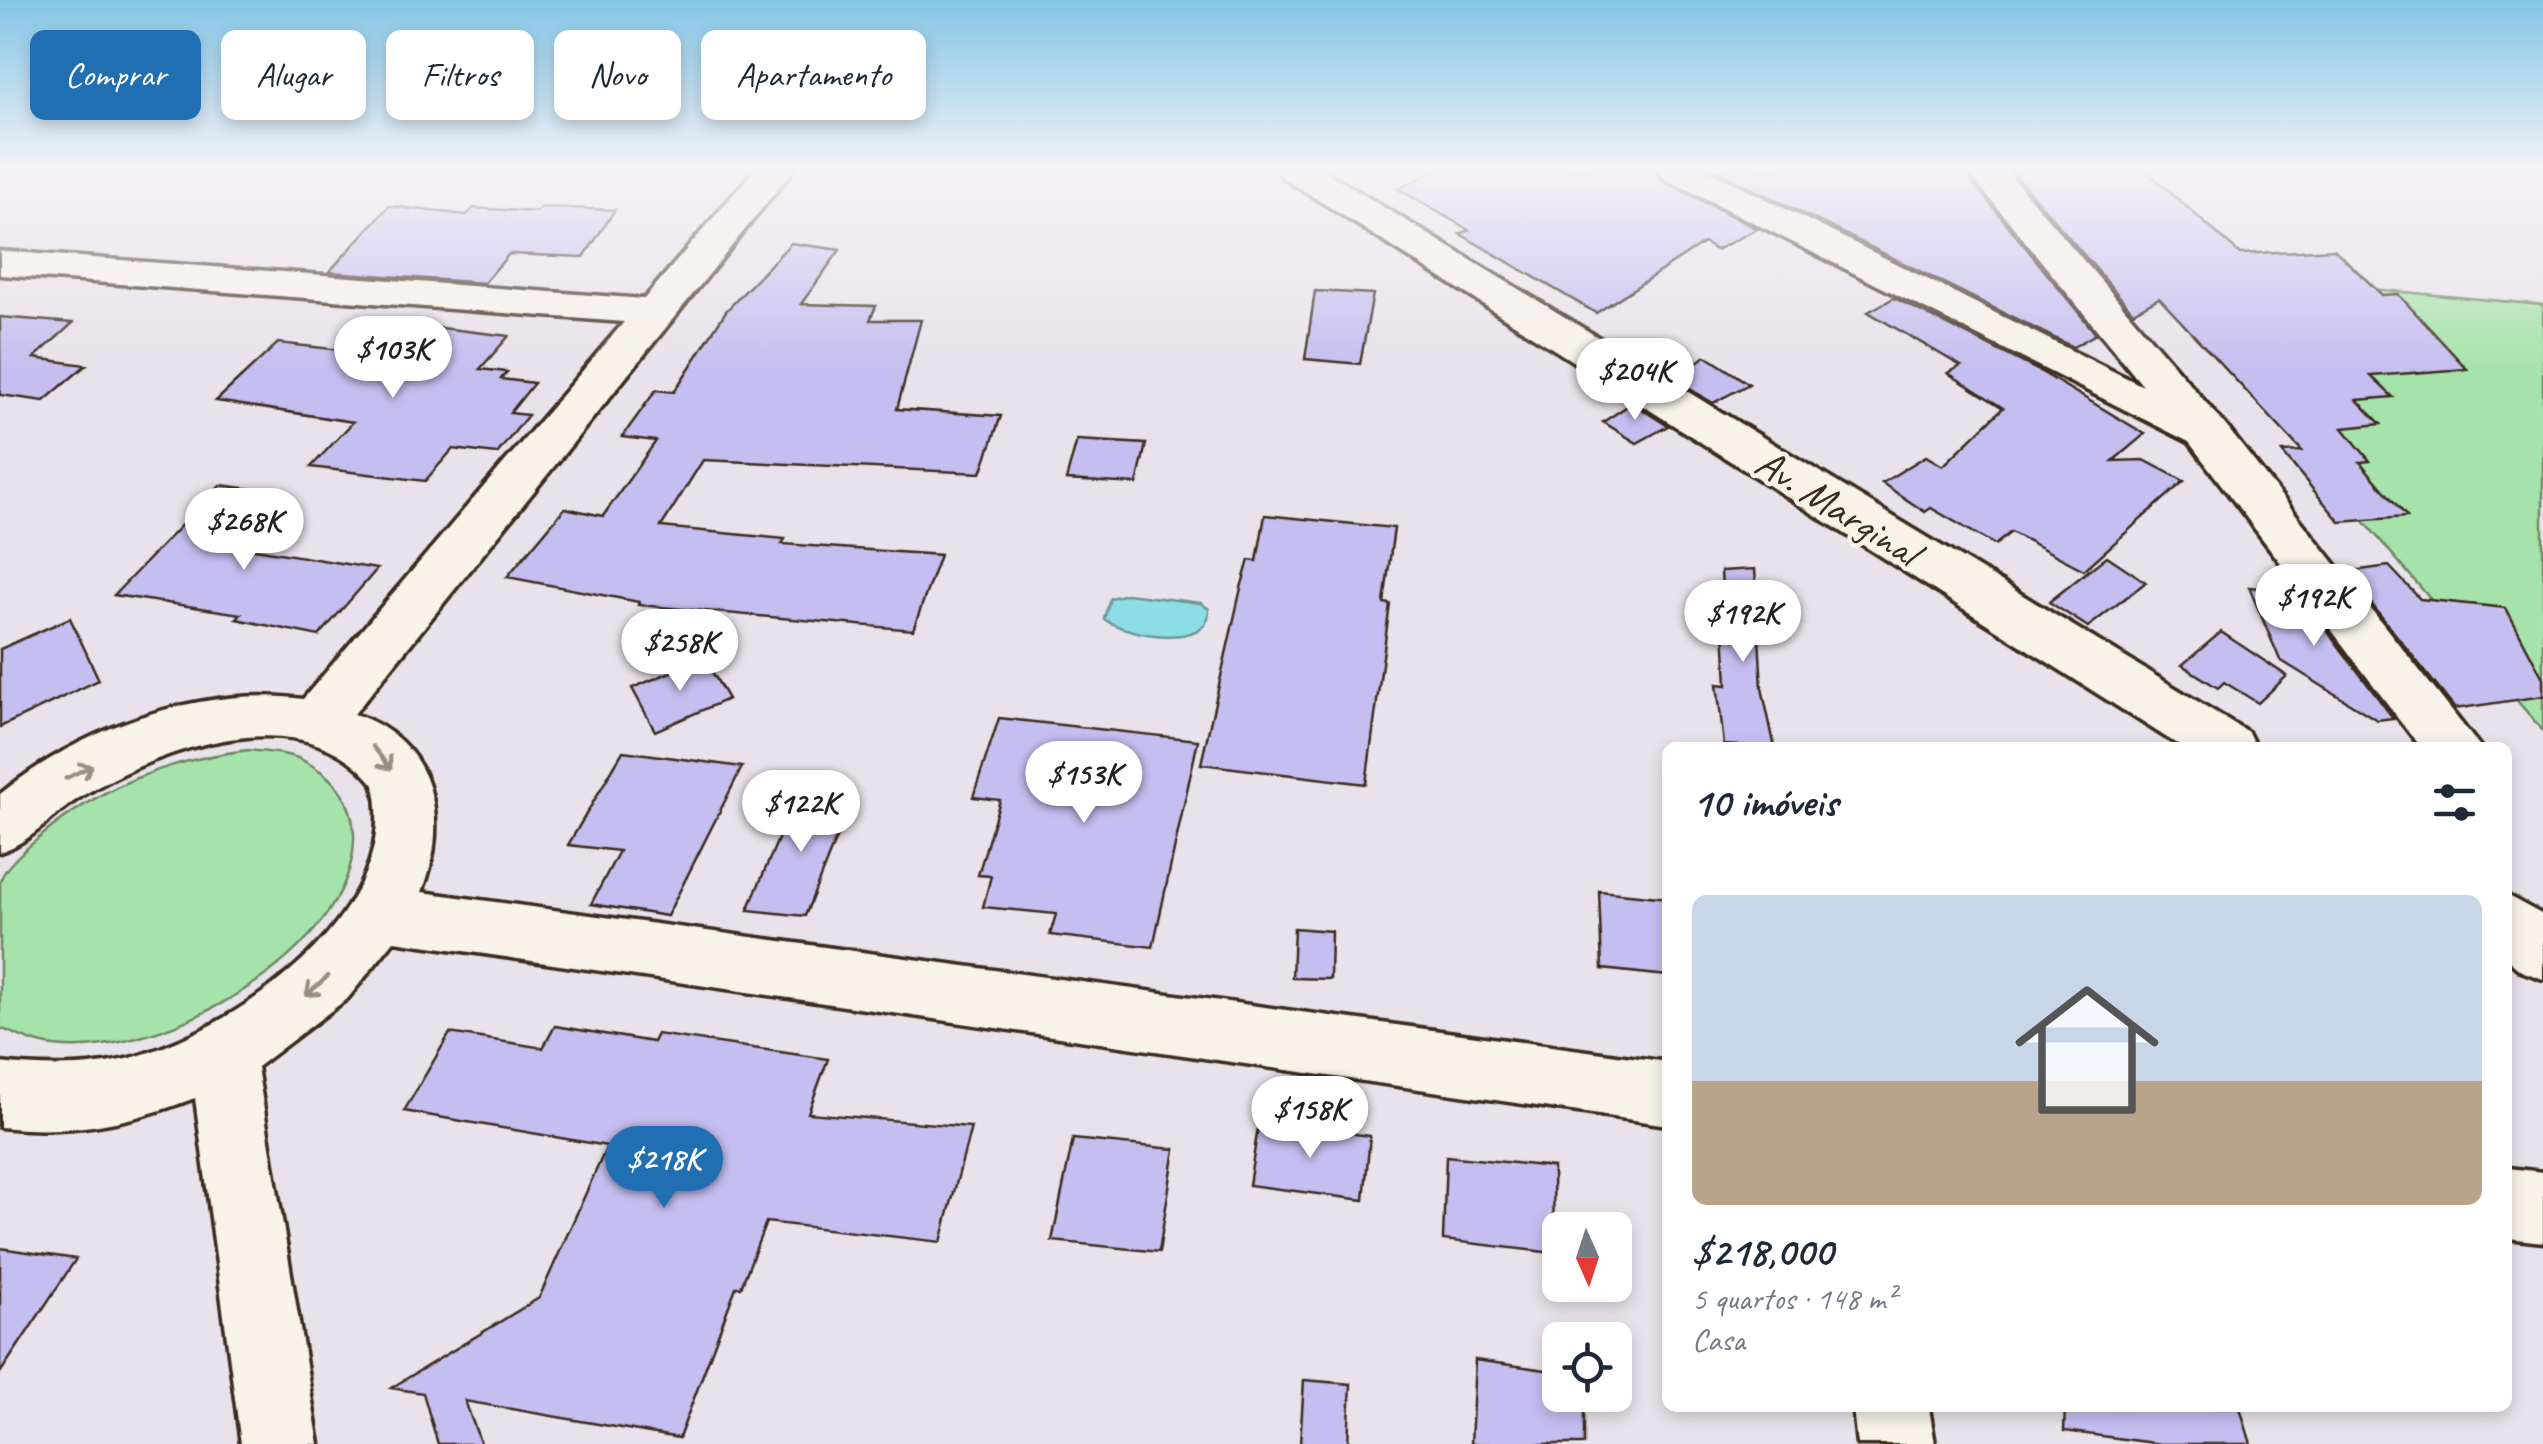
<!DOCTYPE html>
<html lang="pt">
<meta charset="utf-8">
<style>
:root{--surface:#fff;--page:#f2f2f3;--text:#1f2937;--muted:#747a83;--accent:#1f6fb2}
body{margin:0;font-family:Caveat,sans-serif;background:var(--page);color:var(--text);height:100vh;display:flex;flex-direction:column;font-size:38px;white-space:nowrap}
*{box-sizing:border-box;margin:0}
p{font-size:32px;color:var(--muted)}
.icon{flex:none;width:55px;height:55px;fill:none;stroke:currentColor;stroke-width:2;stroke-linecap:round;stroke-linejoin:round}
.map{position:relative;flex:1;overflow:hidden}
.details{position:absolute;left:1662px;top:742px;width:850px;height:670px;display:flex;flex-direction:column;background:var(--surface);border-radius:15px;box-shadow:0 5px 15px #0003}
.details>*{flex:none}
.top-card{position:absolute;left:30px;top:30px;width:950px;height:90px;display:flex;gap:20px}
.needle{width:65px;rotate:177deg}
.fabs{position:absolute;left:1542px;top:1212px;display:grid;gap:20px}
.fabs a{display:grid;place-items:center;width:90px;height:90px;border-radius:15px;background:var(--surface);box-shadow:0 5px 15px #0003;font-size:50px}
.price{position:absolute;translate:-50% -85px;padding:0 22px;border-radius:35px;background:#fff;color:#222;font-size:32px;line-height:65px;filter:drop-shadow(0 2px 5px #0008)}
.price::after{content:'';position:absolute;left:50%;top:60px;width:30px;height:22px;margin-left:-15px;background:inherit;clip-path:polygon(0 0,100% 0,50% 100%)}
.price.current{background:var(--accent);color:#fff}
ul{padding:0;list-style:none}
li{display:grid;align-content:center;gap:20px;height:530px;padding:0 30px}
li span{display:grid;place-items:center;height:310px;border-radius:15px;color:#555}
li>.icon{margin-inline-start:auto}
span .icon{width:180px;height:180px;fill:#fffc;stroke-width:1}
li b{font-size:42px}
h2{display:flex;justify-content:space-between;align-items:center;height:120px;padding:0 30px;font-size:42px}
.tag{padding:0 35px;border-radius:15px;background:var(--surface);box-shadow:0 5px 15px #0003;font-size:35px;line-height:90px}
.tag.current{background:var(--accent);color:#fff}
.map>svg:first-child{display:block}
.green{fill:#a5e3aa;stroke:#708664;stroke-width:2.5}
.water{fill:#8cdee4;stroke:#6c9695;stroke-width:2.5}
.building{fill:#c5bef0;stroke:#3b2a1e;stroke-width:2.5}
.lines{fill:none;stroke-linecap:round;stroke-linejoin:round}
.minor-casing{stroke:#3b2a1e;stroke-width:7}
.minor{fill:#f7f3e8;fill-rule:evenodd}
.oneway{stroke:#998e83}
.labels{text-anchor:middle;stroke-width:9;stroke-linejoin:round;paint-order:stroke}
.street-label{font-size:42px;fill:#3b2a1e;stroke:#f7f3e8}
</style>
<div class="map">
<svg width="2543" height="1444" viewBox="0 0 2543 1444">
<rect width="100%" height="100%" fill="#e8e3ea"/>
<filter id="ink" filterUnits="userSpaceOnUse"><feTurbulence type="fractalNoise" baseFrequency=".01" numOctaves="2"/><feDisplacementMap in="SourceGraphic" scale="20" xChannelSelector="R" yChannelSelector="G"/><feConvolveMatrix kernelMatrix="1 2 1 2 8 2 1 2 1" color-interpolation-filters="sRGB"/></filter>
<g filter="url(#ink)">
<g class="green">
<path d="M2244 277 2543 305V731L2317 466Z"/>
<path d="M248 750C264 752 285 752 300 759 333 775 352 797 354 834 358 953 149 1068 43 1044 28 1041 14 1033 0 1028 0 993 0 912 0 882 4 866 27 848 40 837 102 785 168 760 248 750Z"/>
</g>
<path class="water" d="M1127 594 1201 603 1209 609C1211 651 1125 635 1104 619L1110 598Z"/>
<g class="building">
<path d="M1438 169H1653L1661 180 1757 229 1716 250 1704 243 1596 313 1460 234 1469 230 1398 189Z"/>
<path d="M1713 169H1962L2096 334 2073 347Z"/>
<path d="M2010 169H2144L2240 254 2334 249 2382 295 2398 294 2467 369 2371 376 2393 397 2357 400 2381 424 2343 428 2370 461 2360 462 2407 517 2340 522 2282 452 2302 451 2159 298 2133 312Z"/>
<path d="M389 206 467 215 473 208 536 212 541 207 615 210 584 257 509 254 484 283 329 272Z"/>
<path d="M791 243 840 250 801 304 876 306 870 320H921L897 409 1001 416 981 473 703 460 661 527 785 539 782 544 940 555 913 630 638 605 639 602 507 577 565 508 603 516 656 441 622 437 656 390 674 392 726 311Z"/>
<path d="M1315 291 1373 294 1360 364 1305 359Z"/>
<path d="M1894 298 2043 373 2145 434 2113 461 2144 460 2184 481 2084 570 2011 532 1995 545 1931 508 1925 512 1882 483 1926 456 1943 466 2003 408 1948 373 1961 366 1868 312Z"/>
<path d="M0 317 73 323 34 358 86 365 44 401 0 395Z"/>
<path d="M433 327 509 336 480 369 507 372 501 379 534 383 510 413 528 415 497 454 453 449 425 481 311 467 353 422 216 401 278 343 404 357Z"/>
<path d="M1706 356 1749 384 1713 403 1672 378Z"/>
<path d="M1632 403 1668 426 1637 443 1603 422Z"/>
<path d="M1077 440 1146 444 1137 484 1066 480Z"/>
<path d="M220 485 267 491 218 543 377 569 319 636 236 619 241 614 114 595Z"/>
<path d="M1265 515 1394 528 1384 603 1390 604 1366 784 1201 764 1241 588 1249 560 1257 561Z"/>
<path d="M2107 556 2146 582 2088 627 2049 602Z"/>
<path d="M2389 566 2420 599 2506 608 2543 678V696L2455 709 2346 572Z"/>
<path d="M1755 569 1762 688 1775 748 1724 745 1717 684 1727 685 1721 571Z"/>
<path d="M2249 587 2298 592 2393 718 2377 720 2280 660Z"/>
<path d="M70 618 99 680 0 727V649Z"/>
<path d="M2221 632 2287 676 2258 703 2224 682 2218 688 2182 665Z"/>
<path d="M704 658 728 699 655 731 632 688Z"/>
<path d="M999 718 1198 740 1153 947 1050 935 1056 914 983 907 991 876 978 875 1000 800 973 797Z"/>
<path d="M623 751 742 767 667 916 591 904 619 851 568 845Z"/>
<path d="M798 792 852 798 805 916 748 910Z"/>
<path d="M1599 891 1668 898V976L1602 969Z"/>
<path d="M1294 928 1331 931 1330 979 1292 978Z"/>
<path d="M555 1026 653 1042 657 1034 828 1059 808 1113 971 1127 941 1242 766 1222 741 1287H736L679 1438 465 1401 481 1444H438L423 1393 391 1388 539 1298 607 1146 404 1111 450 1033 543 1048Z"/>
<path d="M1259 1121 1370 1136 1364 1200 1249 1185Z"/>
<path d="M1073 1139 1175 1149 1159 1252 1052 1241Z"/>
<path d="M1446 1156 1553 1167 1554 1253 1443 1240Z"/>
<path d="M0 1248 76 1259 0 1373Z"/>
<path d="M1475 1360 1560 1372V1395H1584V1444H1471Z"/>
<path d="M1304 1380 1351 1384 1348 1444H1300Z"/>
<path d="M2065 1408H2240L2251 1444H2161L2064 1431Z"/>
</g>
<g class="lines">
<g class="minor-casing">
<g id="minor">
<path d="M755 169H794L354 714C434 740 451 820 422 892L1668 1062V1125L394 941 348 998 257 1067 319 1444H241L195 1098C130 1123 70 1135 0 1127V1063C46 1068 93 1069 137 1056 245 1024 402 912 374 785 304 695 161 748 82 796 53 814 33 841 0 852V794C82 728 197 685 303 699L624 322 0 275V251L644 299Z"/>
<path d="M1276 169H1321L2248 732 2256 748H2183L1282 177Z"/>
<path d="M1657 169H1705L2143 386 1966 169H2005L2226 426 2481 748H2421L2189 442 1663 177Z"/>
<path d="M2508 896 2543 915V979L2521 971 2508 960Z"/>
<path d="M2508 1168 2543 1172V1242L2508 1238Z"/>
<path d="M1853 1408H1929L1935 1444H1857Z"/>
</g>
</g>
<use href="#minor" class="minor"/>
</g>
<defs><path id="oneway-shaft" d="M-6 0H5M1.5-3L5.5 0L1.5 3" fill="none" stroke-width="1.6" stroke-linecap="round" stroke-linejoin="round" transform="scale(2.5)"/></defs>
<g class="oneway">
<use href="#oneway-shaft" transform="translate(382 758) rotate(52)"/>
<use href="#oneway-shaft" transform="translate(79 772) rotate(-26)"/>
<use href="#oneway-shaft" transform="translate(317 986) rotate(138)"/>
</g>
</g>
<linearGradient id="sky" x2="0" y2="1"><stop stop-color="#83c5e6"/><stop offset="0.46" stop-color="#f5f2f6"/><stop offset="1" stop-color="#f5f2f6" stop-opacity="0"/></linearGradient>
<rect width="2543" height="371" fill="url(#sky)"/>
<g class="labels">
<g class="street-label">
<text transform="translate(1838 506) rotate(32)" y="15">Av. Marginal</text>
</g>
</g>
</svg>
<div class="fabs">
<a><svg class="needle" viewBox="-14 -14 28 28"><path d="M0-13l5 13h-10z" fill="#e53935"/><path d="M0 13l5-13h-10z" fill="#747a83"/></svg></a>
<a><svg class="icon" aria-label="locate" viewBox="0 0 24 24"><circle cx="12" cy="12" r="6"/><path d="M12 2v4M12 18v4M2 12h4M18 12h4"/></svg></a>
</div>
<b class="price" style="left:393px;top:401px">$103K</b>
<b class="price" style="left:1635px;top:423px">$204K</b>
<b class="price" style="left:244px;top:573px">$268K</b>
<b class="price" style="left:2314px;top:649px">$192K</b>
<b class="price" style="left:1743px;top:665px">$192K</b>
<b class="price" style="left:680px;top:694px">$258K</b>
<b class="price" style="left:1084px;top:826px">$153K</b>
<b class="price" style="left:801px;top:855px">$122K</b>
<b class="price" style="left:1310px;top:1161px">$158K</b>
<b class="price current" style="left:664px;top:1211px">$218K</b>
<div class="top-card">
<a class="tag current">Comprar</a>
<a class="tag">Alugar</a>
<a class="tag">Filtros</a>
<a class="tag">Novo</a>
<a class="tag">Apartamento</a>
</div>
<section class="details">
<h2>10 imóveis<svg class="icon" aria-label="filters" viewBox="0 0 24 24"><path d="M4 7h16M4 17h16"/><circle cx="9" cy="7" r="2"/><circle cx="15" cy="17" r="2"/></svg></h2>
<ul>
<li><span style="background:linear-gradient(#c9d6e8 60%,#b9a48a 0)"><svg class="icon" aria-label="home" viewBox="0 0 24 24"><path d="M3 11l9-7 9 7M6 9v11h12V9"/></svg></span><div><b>$218,000</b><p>5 quartos · 148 m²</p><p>Casa</p></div></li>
</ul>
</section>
</div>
